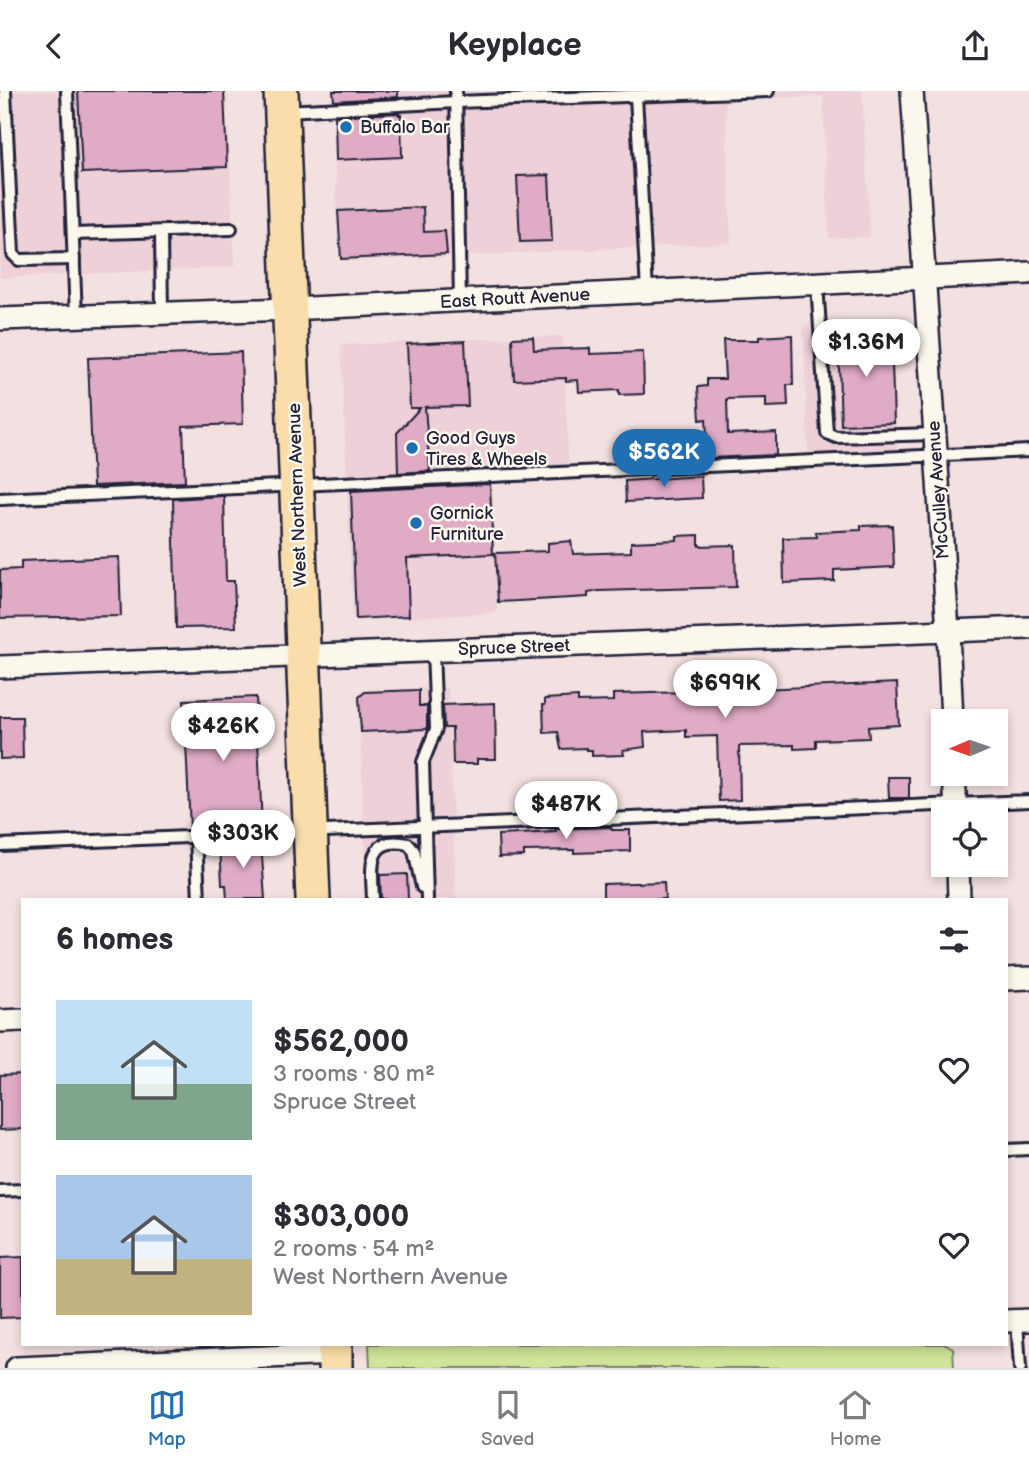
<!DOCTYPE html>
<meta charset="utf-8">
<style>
:root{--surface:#fff;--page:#f7f7f7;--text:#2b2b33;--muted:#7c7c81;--line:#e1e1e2;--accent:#1f6fb2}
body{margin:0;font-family:"Balsamiq Sans",sans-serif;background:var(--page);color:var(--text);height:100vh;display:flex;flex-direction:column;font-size:26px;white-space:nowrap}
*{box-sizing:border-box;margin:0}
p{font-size:23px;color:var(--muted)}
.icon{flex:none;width:38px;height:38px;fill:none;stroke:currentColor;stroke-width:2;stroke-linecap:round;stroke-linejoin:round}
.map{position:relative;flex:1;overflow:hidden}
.panel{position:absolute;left:21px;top:807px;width:987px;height:448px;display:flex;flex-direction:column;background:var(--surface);border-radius:0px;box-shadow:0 4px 10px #0003}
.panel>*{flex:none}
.needle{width:46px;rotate:268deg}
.fabs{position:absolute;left:931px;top:618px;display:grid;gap:14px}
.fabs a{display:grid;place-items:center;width:77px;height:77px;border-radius:0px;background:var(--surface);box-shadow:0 4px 10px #0003;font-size:35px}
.price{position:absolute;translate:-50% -60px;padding:0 16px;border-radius:24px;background:#fff;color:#222;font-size:23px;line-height:46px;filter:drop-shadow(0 2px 4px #0008)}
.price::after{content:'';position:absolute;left:50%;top:42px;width:21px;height:16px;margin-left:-10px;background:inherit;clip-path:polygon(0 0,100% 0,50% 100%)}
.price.active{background:var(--accent);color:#fff}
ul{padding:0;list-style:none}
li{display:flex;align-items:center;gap:21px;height:175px;padding:0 35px}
li span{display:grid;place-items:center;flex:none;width:196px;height:140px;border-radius:0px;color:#555}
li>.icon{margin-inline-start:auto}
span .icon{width:84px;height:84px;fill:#fffc;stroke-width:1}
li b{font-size:30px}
h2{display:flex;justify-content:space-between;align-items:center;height:84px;padding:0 35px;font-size:30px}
header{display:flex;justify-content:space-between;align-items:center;height:91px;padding:0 35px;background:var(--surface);font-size:32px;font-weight:700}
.tab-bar{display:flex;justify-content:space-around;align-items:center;height:98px;border-top:2px solid var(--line);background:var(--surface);font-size:19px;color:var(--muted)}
.tab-bar a{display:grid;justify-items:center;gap:4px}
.tab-bar .active{color:var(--accent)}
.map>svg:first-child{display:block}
.built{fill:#edd0d8}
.green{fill:#d0e59a;stroke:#79846a;stroke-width:2}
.building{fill:#dfabc5;stroke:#22223b;stroke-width:2}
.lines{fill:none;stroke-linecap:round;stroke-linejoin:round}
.lane-casing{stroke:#22223b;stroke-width:16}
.street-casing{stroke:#22223b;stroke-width:26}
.primary-casing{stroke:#22223b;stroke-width:38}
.lane{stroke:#fbf7ec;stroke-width:10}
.street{stroke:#fbf7ec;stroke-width:21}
.primary{stroke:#faddab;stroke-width:33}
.poi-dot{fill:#1f6fb2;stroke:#fbf7ec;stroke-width:2.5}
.labels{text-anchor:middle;stroke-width:5;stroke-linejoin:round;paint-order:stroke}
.poi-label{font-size:18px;fill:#22223b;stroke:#fbf7ec;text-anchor:start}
.street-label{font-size:18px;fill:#22223b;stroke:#fbf7ec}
</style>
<header><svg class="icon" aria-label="back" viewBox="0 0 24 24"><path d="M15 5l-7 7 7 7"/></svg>Keyplace<svg class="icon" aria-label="share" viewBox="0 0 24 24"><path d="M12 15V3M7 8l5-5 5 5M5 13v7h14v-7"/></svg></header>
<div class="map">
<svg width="1029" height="1277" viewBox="0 0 1029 1277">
<rect width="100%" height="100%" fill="#f3e0e0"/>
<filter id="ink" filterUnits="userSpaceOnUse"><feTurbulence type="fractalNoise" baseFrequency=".0143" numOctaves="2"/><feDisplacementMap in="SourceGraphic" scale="14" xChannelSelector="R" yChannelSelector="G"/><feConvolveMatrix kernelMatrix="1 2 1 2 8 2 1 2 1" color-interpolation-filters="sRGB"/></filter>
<g filter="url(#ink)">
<g class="built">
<path d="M0 0H226L235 176 0 187Z"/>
<path d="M332 0H862L870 146 829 147 823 5 725 9 731 152 346 170 339 165Z"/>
<path d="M891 230 898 374 809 378 803 234Z"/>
<path d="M563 245 569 389 492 392 497 522 353 529 341 254Z"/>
<path d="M448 597 456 808H367L359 604 364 599Z"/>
</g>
<path class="green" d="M369 1253H946L953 1257 954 1277H370Z"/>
<g class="building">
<path d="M78 0H224L227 76 82 82Z"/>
<path d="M333 0H398V6L334 10Z"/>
<path d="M399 22V24H401L402 66 336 69 335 25Z"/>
<path d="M549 84 552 150 520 151 517 85Z"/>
<path d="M423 116 424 141 445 140 447 163 341 168 338 120Z"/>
<path d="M891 243 894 332 841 334 838 245Z"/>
<path d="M792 244 793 294H787L788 315 766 316V307L727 308 728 343 776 341V364L708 367 706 328 700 329 698 296 707 295V288H725L723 249H759V246Z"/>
<path d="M533 246 534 259 590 257V263L643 261 644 303 619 304V299L579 301 578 289 566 290V287L514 289 512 247Z"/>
<path d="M465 250 468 315 425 316 430 380 398 382 397 342 420 317H410L407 253Z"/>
<path d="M241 261 243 333 183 335 185 391 93 395 88 267Z"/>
<path d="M701 385 702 407 626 411 625 390Z"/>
<path d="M490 393 493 463 407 467 409 525 356 528 351 400Z"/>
<path d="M224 405 226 490H234L236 536 176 537 173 408Z"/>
<path d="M892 434 894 476 834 479V490L784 492 783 447 817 446 816 441 861 439V435Z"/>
<path d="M699 444V455L735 454 736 496 599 500 588 502V506L498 511 495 462 548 460V452L571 450 573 463 631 461V451L677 449V445Z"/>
<path d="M119 466 121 525 0 527V479L21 478V470Z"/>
<path d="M897 592 899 634 868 636 869 647 816 649V657L794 658V654L739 655 740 709 719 710 717 645 686 646V639L644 641 645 656 623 659 624 664 592 665V659H586V657L561 658 558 641 544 642 543 614H545V608L578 606V611L613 610V603L689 601Z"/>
<path d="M419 599V615H427V638L361 641 359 606 365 601Z"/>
<path d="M256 606 262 735 190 738 184 609Z"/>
<path d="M495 612 496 668H477V673H453L452 637H444L443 614Z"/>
<path d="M0 626H22L23 667 0 668Z"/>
<path d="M888 686H909V707H889Z"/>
<path d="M611 736 612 739H630V760L574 762V759L524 760V765L499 766 498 744 556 741 555 738Z"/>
<path d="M261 751 265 808H227L226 794H222L220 752Z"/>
<path d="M407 783 408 808H381L380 784Z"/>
<path d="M664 791 665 808H603V793Z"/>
<path d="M22 983 23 1038 0 1039V984Z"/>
<path d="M23 1166V1226L0 1227V1167Z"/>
</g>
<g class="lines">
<g class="lane-casing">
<g id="lane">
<path d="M5 0 13 163 19 169 74 168"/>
<path d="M67 0 76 226"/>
<path d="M456 0 460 210"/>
<path d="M636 5 647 200"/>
<path d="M285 20 456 11 768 0"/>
<path d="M161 141 162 222"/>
<path d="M73 143 231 138"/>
<path d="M817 192 827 342 836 346 934 343"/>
<path d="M0 408 1029 360"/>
<path d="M196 746 199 808"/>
<path d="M0 754 1029 710"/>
<path d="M373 808C372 779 365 744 408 753L414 760 422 796"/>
<path d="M427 808 423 671 436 638 433 559"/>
<path d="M1006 1059 1029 1058"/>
<path d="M0 1100 23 1099"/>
<path d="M1017 1230 1020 1277"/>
</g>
</g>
<g class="street-casing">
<g id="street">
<path d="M912 0 948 540 952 630"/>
<path d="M0 228 289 218 1029 182"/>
<path d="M0 576 1029 537"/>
<path d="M954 682 956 721"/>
<path d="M958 774 959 808"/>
<path d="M1006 888 1029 887"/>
<path d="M0 930 23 929"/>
<path d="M1006 1230 1029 1229"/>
<path d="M17 1277 335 1263"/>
</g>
</g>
<g class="primary-casing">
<g id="primary">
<path d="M281 0 313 808"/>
<path d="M335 1253V1277"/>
</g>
</g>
<use href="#lane" class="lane"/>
<use href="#street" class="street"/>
<use href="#primary" class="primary"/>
</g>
</g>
<g class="poi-dot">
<circle cx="346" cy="36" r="7"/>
<circle cx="412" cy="357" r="7"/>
<circle cx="416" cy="432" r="7"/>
</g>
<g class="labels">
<g class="poi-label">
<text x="360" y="42">Buffalo Bar</text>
<text x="426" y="353">Good Guys<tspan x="426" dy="21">Tires &amp; Wheels</tspan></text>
<text x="430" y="428">Gornick<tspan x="430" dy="21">Furniture</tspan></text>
</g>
<g class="street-label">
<text transform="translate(515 207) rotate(-3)" y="6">East Routt Avenue</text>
<text transform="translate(938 399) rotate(-94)" y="6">McCulley Avenue</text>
<text transform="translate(297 404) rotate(-92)" y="6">West Northern Avenue</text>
<text transform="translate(514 556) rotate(-2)" y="6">Spruce Street</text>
</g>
</g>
</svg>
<div class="fabs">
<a><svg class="needle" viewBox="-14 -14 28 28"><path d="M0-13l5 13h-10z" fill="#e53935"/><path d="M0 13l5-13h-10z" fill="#7c7c81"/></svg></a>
<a><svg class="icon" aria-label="locate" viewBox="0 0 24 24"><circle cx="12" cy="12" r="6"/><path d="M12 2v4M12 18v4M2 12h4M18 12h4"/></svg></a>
</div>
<b class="price" style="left:866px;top:288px">$1.36M</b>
<b class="price active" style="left:664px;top:398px">$562K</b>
<b class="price" style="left:725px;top:629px">$699K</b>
<b class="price" style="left:223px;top:672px">$426K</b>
<b class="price" style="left:566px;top:750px">$487K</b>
<b class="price" style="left:243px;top:779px">$303K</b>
<section class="panel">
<h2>6 homes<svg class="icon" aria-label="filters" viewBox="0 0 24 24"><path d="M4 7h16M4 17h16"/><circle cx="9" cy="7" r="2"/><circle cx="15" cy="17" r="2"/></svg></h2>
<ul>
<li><span style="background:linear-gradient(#bfe0f5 60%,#7fa58c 0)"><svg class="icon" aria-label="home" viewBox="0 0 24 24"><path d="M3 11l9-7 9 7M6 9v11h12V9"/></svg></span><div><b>$562,000</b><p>3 rooms · 80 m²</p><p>Spruce Street</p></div><svg class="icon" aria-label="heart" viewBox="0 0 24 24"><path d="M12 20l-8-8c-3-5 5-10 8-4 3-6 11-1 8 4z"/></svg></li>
<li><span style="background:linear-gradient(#a9c7e8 60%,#c2b280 0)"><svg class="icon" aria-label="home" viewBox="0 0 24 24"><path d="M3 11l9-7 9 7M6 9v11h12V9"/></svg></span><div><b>$303,000</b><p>2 rooms · 54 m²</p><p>West Northern Avenue</p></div><svg class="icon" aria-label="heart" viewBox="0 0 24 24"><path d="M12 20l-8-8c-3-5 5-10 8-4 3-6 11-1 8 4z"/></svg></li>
</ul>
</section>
</div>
<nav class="tab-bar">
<a class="active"><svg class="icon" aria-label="map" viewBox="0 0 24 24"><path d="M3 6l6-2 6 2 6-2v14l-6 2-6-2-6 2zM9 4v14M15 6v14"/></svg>Map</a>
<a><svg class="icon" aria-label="saved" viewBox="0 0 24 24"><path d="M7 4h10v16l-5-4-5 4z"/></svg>Saved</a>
<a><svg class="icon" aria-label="home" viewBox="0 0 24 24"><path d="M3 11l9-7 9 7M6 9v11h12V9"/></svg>Home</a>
</nav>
